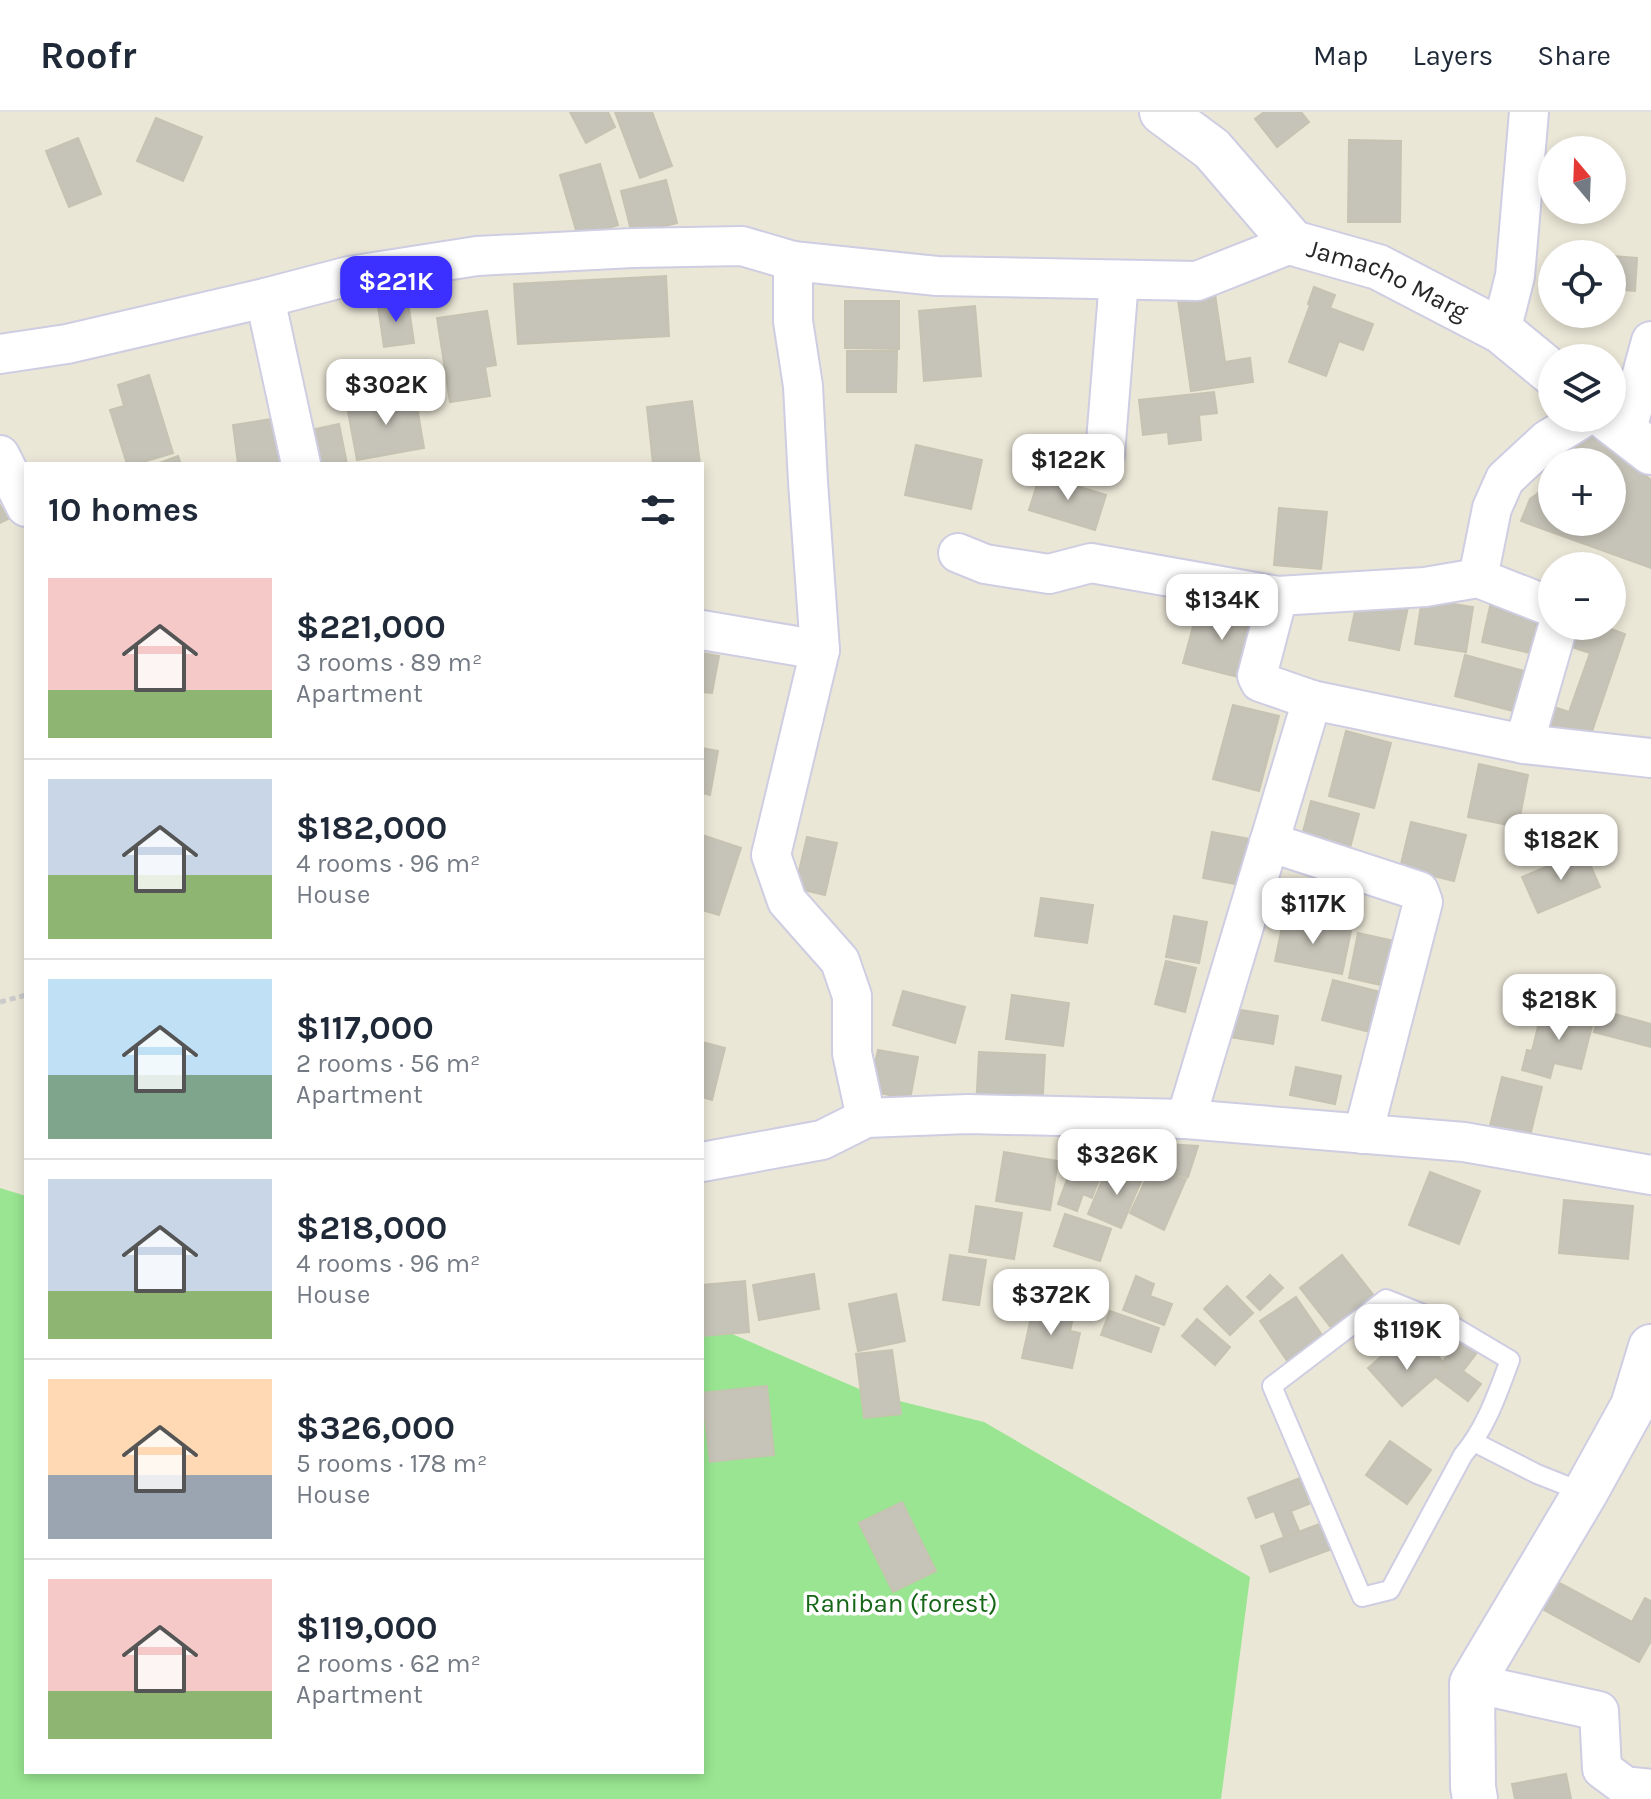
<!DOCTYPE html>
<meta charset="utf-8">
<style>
:root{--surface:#fff;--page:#f6f6f7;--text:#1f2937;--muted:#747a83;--line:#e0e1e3;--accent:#3b30ff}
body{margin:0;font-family:Karla,sans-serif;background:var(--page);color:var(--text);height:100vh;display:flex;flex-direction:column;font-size:30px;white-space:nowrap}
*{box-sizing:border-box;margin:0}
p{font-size:26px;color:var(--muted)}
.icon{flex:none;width:44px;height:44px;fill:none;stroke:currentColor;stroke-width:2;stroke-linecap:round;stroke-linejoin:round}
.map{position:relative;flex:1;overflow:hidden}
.details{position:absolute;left:24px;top:350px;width:680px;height:1312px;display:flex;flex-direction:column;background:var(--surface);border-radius:0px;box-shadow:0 4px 12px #0003}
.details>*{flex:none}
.needle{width:52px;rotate:341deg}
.fabs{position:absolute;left:1538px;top:24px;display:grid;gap:16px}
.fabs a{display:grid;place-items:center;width:88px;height:88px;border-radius:50%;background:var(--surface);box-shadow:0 4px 12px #0003;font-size:40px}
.price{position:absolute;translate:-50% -68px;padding:0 18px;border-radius:16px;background:#fff;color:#222;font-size:26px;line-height:52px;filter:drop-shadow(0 2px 4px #0008)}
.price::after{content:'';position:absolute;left:50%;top:48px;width:24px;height:18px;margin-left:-12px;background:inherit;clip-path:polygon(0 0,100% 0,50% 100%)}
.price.selected{background:var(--accent);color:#fff}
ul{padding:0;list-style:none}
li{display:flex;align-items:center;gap:24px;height:200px;padding:0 24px}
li+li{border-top:2px solid var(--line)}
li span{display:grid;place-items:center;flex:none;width:224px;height:160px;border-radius:0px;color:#555}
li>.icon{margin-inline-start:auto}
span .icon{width:96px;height:96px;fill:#fffc;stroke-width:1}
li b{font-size:34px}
h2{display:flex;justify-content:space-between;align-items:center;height:96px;padding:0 24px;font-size:34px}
header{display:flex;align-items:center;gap:48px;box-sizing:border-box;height:112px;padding:0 40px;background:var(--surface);border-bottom:2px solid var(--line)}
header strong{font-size:38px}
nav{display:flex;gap:44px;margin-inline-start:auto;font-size:28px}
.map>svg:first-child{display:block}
.green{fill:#99e591}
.building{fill:#c6c3b8;stroke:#c6c3b2;stroke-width:2}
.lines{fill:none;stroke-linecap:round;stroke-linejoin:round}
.service-casing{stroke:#cecde2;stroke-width:22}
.minor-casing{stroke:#cecde2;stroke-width:42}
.tertiary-casing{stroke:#cecde2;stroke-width:48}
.path{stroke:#cbcbcb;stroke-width:5;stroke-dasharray:6 4;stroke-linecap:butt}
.service{stroke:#fff;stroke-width:18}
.minor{stroke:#fff;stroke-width:38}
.tertiary{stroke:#fff;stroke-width:44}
.labels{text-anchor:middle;stroke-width:7;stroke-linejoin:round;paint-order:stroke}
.street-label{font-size:26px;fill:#272727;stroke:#fff}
.park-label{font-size:26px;fill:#166618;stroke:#fff}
</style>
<header>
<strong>Roofr</strong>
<nav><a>Map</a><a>Layers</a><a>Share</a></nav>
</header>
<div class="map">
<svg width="1651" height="1687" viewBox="0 0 1651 1687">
<rect width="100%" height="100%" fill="#ebe7d7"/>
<path class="green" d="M0 1076 26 1084V1660H702V1209L871 1282 984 1310 1250 1465 1221 1687H0Z"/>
<g class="building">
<path d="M570 0H608L615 15 586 31Z"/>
<path d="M615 0H652L672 54 640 66Z"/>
<path d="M1264 0H1301L1309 10 1277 35 1255 7Z"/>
<path d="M156 6 202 25 183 69 137 49Z"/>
<path d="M78 26 101 82 69 95 46 39Z"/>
<path d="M1349 28 1401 29 1400 110H1348Z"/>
<path d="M600 52 618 113 578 125 560 63Z"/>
<path d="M666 68 677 111 632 122 621 79Z"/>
<path d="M1612 144 1637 146 1635 179 1612 177Z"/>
<path d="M666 164 669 224 518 232 514 172Z"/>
<path d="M1314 175 1335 183 1330 196 1373 212 1363 238 1339 229 1326 264 1289 250 1310 193 1308 192Z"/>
<path d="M1215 182 1225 250 1250 246 1253 270 1191 279 1178 188Z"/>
<path d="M845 189H899V237L845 236Z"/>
<path d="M408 190 414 231 384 235 378 194Z"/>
<path d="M975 194 981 264 924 269 919 199Z"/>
<path d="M487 199 496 253 485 255 490 284 450 290 437 206Z"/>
<path d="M847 239H897L896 280H847Z"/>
<path d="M149 263 173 341 136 352H127L110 298 124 294 118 273Z"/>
<path d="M1214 280 1217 301 1199 303 1201 328 1169 332 1168 320 1143 323 1139 288Z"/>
<path d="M415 283 424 336 357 348 347 294Z"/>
<path d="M692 289 700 352H653L647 295Z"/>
<path d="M278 306 285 352H238L233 313Z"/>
<path d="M339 312 347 352H313L306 319Z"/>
<path d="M1591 317 1651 368V456L1521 409 1530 387 1537 382 1552 364V410H1612V350H1564Z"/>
<path d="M916 333 982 348 971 397 905 383Z"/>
<path d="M178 344 181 352H157Z"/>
<path d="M1040 363 1106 383 1095 418 1029 398Z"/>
<path d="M0 393 8 407 0 411Z"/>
<path d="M1279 396 1327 400 1321 457 1274 453Z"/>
<path d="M1359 480 1409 490 1399 538 1349 528Z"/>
<path d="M1422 487 1473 495 1466 540 1415 532Z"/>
<path d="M1491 490 1539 501 1530 541 1482 530Z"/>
<path d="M1199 493 1261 510 1246 567 1183 551Z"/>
<path d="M1576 514H1603L1625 522 1588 631 1540 615 1548 593 1569 600 1590 541 1569 534Z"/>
<path d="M702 541 719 544 712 581 702 580Z"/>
<path d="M1465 543 1524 559 1513 599 1455 584Z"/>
<path d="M1233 593 1279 604 1259 679 1213 667Z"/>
<path d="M1346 619 1391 631 1374 696 1329 684Z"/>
<path d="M702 636 718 639 710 683 702 681Z"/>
<path d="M1479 652 1528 663 1518 715 1468 705Z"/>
<path d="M1311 689 1359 702 1347 747 1299 735Z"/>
<path d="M1411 710 1466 723 1454 769 1400 756Z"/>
<path d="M1212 720 1250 727 1241 773 1203 766Z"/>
<path d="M702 723 741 736 719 803 702 798Z"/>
<path d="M807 725 837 731 825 783 795 776Z"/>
<path d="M1584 739 1600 775 1538 801 1522 765Z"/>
<path d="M1041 786 1093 793 1087 831 1035 824Z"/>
<path d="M1174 804 1207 810 1199 851 1166 845Z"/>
<path d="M1284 805 1351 819 1342 862 1275 849Z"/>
<path d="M1358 821 1399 830 1390 875 1349 866Z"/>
<path d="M1166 849 1196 856 1185 900 1155 892Z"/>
<path d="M1333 868 1384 881 1374 921 1322 908Z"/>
<path d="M903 879 965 895 955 931 893 913Z"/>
<path d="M1012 883 1069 891 1063 934 1006 927Z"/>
<path d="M1543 894 1594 906 1581 957 1554 951 1550 966 1522 958 1527 938 1532 939Z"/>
<path d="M1235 897 1278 904 1273 932 1229 925Z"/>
<path d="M1600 898 1651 912V935L1594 920Z"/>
<path d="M702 930 725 936 712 988 702 985Z"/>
<path d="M878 938 918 945 910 987 869 979Z"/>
<path d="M979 940 1045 943 1042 999 976 996Z"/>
<path d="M1296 955 1341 964 1335 992 1290 983Z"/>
<path d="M1502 965 1542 975 1528 1032 1488 1022Z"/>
<path d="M1148 1031 1198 1034 1188 1065 1145 1057Z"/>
<path d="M1004 1040 1058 1049 1050 1098 996 1089Z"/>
<path d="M1127 1052 1145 1060 1121 1116 1088 1102 1104 1064 1119 1071Z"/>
<path d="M1071 1057 1099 1067 1092 1086 1083 1082 1077 1099 1058 1092Z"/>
<path d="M1150 1059 1186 1067 1164 1118 1130 1101Z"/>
<path d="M1430 1060 1480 1079 1459 1132 1409 1113Z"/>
<path d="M1564 1088 1633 1094 1628 1147 1559 1141Z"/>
<path d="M976 1094 1022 1101 1014 1147 969 1140Z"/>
<path d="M1065 1102 1111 1117 1100 1149 1054 1134Z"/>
<path d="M950 1143 986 1148 979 1193 943 1188Z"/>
<path d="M1342 1143 1375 1185 1333 1218 1300 1176Z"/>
<path d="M814 1162 819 1197 759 1208 753 1173Z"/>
<path d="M1270 1163 1283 1176 1260 1198 1247 1185Z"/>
<path d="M1136 1164 1154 1172 1150 1184 1172 1192 1164 1213 1123 1198Z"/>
<path d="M745 1169 749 1220 702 1224V1173Z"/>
<path d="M1227 1174 1253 1201 1230 1223 1204 1197Z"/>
<path d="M896 1182 905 1229 858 1239 849 1192Z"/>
<path d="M1296 1185 1324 1226 1288 1250 1260 1209Z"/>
<path d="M1034 1192 1074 1201 1070 1219 1080 1221 1072 1256 1022 1246Z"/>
<path d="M1110 1199 1159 1216 1151 1240 1101 1223Z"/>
<path d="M1197 1207 1230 1235 1215 1253 1182 1224Z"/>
<path d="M1462 1224 1479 1238 1463 1259 1481 1272 1468 1289 1433 1263Z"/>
<path d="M1398 1230 1414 1248 1429 1234 1447 1255 1402 1294 1368 1256Z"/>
<path d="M892 1238 901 1302 864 1306 856 1242Z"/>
<path d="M767 1274 774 1343 710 1350 702 1281Z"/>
<path d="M1390 1329 1431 1358 1407 1392 1366 1363Z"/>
<path d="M1300 1366 1309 1392 1291 1399 1299 1419 1284 1425 1274 1399 1256 1406 1248 1386Z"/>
<path d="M902 1390 936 1459 893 1480 859 1411Z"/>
<path d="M1322 1411 1332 1437 1270 1460 1261 1434Z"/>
<path d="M1552 1467 1632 1510 1645 1486 1651 1489V1529L1639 1550 1537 1494Z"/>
<path d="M1566 1662 1571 1687H1515L1512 1672Z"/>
</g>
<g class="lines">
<g class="service-casing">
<g id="service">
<path d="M1386 1187 1451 1213 1510 1248C1498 1280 1486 1316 1463 1343L1390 1478 1362 1485 1272 1274Z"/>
<path d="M1474 1330 1537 1362 1585 1381"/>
</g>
</g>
<g class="minor-casing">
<g id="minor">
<path d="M793 149V209L803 274 808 370 820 538 771 743 787 789 840 849 852 884V941L866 1006"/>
<path d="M265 186 301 352"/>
<path d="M1501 219 1515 164 1529 0"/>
<path d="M0 242 67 232 265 186 349 164 477 144 633 136 742 134 793 149 937 164 1197 169 1293 131"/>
<path d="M1626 321 1651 229"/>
<path d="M1105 342 1119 168"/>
<path d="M0 343 26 395"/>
<path d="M958 441 985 452 1049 462 1091 451 1278 484 1425 475 1478 466 1552 495"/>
<path d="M1478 466 1492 396 1505 367 1547 328 1583 306"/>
<path d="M1278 484 1257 564 1260 570 1312 588 1524 632 1651 646"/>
<path d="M702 518 820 538"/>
<path d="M1524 632 1558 514"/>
<path d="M1269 730 1419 779 1423 790 1363 1022"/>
<path d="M1186 1007 1312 588"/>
<path d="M702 1050 822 1028 866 1006 968 1002 1186 1007 1464 1030 1651 1063"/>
<path d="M1472 1571 1599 1599 1602 1657 1625 1674 1651 1677"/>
</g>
</g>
<g class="tertiary-casing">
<g id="tertiary">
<path id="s1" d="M1162 0 1212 37 1293 131 1378 155 1501 219 1552 261"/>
<path d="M1607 306 1651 340"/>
<path d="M1475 1687 1473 1675 1472 1571 1585 1381 1633 1294 1651 1235"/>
</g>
</g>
<path class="path" d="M0 890 26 883"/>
<use href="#service" class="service"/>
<use href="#minor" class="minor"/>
<use href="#tertiary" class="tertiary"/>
</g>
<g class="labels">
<g class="street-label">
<text dy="9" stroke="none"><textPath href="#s1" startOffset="288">Jamacho Marg</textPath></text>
</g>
<g class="park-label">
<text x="901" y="1500">Raniban (forest)</text>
</g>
</g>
</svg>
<div class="fabs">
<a><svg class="needle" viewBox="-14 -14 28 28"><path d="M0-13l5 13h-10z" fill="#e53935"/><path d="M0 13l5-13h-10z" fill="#747a83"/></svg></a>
<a><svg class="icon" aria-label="locate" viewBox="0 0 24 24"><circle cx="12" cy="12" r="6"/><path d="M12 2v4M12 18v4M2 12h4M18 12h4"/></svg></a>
<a><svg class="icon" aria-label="layers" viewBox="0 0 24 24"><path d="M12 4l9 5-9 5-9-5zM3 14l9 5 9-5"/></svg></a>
<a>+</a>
<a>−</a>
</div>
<b class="price selected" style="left:396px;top:212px">$221K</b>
<b class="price" style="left:386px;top:315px">$302K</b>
<b class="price" style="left:1068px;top:390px">$122K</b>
<b class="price" style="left:1222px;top:530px">$134K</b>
<b class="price" style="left:1561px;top:770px">$182K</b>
<b class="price" style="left:1313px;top:834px">$117K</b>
<b class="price" style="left:1559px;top:930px">$218K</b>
<b class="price" style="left:1117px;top:1085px">$326K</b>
<b class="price" style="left:1051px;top:1225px">$372K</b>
<b class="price" style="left:1407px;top:1260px">$119K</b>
<section class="details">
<h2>10 homes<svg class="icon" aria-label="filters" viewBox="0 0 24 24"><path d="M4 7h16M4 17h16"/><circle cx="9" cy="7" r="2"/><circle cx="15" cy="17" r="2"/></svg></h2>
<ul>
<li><span style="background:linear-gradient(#f6c9c9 70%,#8fb573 0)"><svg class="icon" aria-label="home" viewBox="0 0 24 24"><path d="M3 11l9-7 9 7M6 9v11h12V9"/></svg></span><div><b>$221,000</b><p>3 rooms · 89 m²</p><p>Apartment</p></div></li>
<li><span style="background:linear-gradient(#c9d6e8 60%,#8fb573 0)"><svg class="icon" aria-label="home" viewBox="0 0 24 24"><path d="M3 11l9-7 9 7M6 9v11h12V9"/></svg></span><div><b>$182,000</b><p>4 rooms · 96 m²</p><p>House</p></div></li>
<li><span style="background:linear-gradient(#bfe0f5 60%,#7fa58c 0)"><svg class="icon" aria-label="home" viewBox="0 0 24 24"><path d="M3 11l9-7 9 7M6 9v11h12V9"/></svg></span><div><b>$117,000</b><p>2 rooms · 56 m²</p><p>Apartment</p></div></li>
<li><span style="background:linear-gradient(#c9d6e8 70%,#8fb573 0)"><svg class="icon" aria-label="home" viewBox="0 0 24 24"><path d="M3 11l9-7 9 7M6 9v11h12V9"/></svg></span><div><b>$218,000</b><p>4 rooms · 96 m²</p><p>House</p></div></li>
<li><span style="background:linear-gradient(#ffd9b3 60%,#9aa5b1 0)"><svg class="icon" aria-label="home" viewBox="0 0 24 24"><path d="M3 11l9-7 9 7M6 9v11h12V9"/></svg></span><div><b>$326,000</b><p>5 rooms · 178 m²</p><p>House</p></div></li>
<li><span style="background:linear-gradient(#f6c9c9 70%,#8fb573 0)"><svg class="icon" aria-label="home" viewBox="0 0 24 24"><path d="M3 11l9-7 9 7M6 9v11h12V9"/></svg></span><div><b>$119,000</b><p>2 rooms · 62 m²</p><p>Apartment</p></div></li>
</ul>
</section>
</div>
